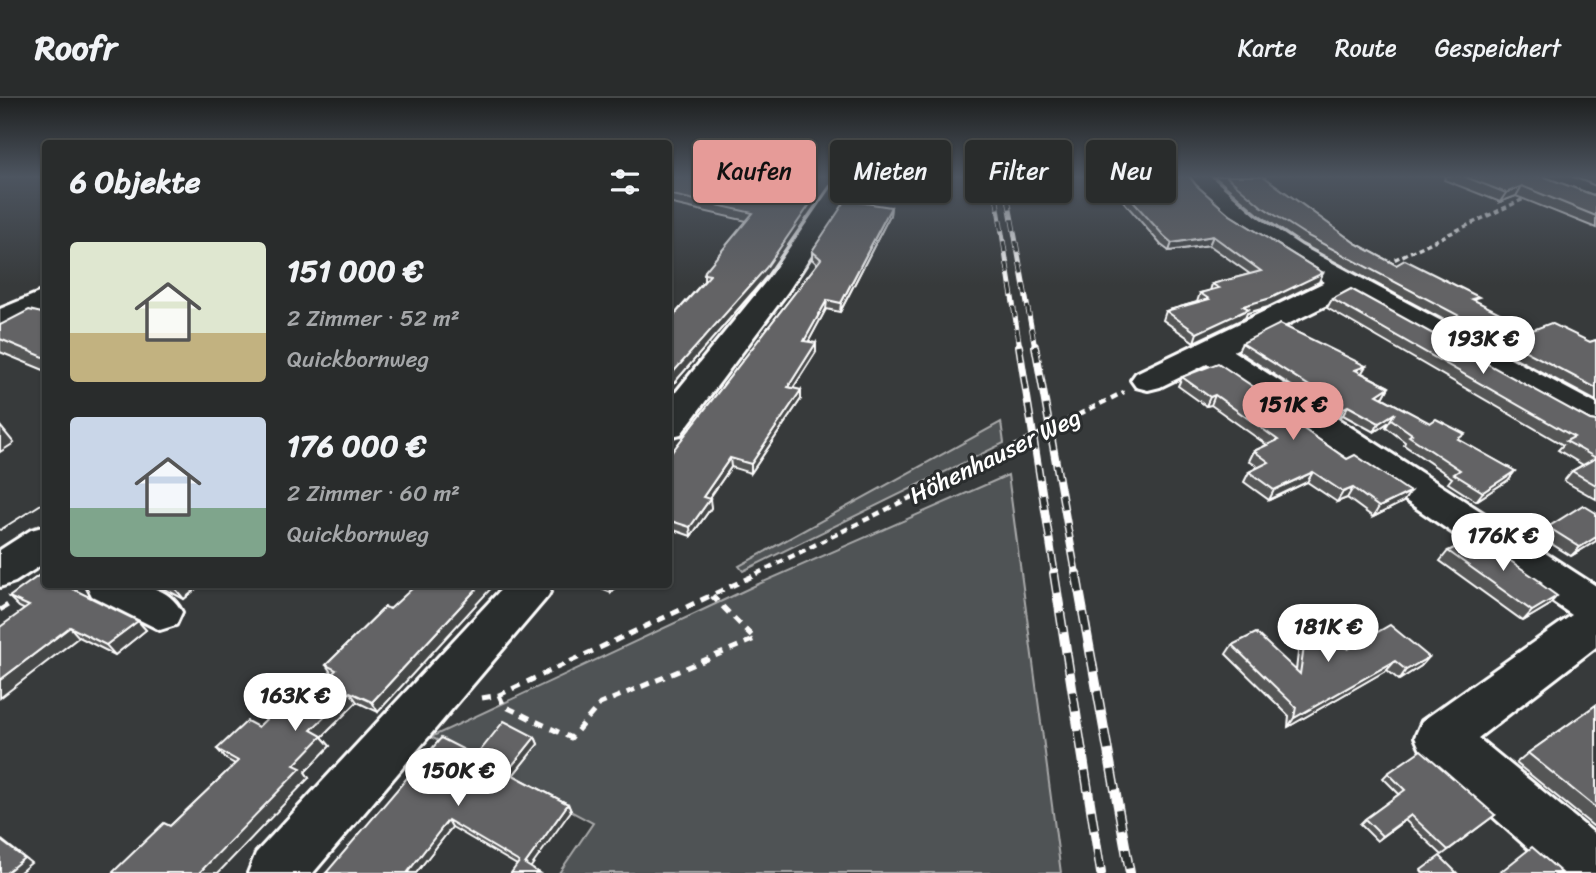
<!DOCTYPE html>
<html lang="de">
<meta charset="utf-8">
<style>
:root{--surface:#292c2c;--page:#313434;--text:#f1f3f6;--muted:#a5a7a9;--line:#454848;--accent:#e69b98}
body{margin:0;font-family:Sriracha,sans-serif;background:var(--page);color:var(--text);height:100vh;display:flex;flex-direction:column;font-size:26px;white-space:nowrap}
*{box-sizing:border-box;margin:0}
p{font-size:23px;color:var(--muted)}
.icon{flex:none;width:38px;height:38px;fill:none;stroke:currentColor;stroke-width:2;stroke-linecap:round;stroke-linejoin:round}
.map{position:relative;flex:1;overflow:hidden}
.side{position:absolute;left:42px;top:42px;width:630px;height:448px;display:flex;flex-direction:column;background:var(--surface);border-radius:7px;box-shadow:0 2px 5px #0004,0 0 0 2px var(--line)}
.side>*{flex:none}
.top-card{position:absolute;left:693px;top:42px;width:665px;height:63px;display:flex;gap:14px}
.price{position:absolute;translate:-50% -60px;padding:0 16px;border-radius:24px;background:#fff;color:#222;font-size:23px;line-height:46px;filter:drop-shadow(0 2px 4px #0008)}
.price::after{content:'';position:absolute;left:50%;top:42px;width:21px;height:16px;margin-left:-10px;background:inherit;clip-path:polygon(0 0,100% 0,50% 100%)}
.price.on{background:var(--accent);color:#111}
ul{padding:0;list-style:none}
li{display:flex;align-items:center;gap:21px;height:175px;padding:0 28px}
li span{display:grid;place-items:center;flex:none;width:196px;height:140px;border-radius:7px;color:#555}
li>.icon{margin-inline-start:auto}
span .icon{width:84px;height:84px;fill:#fffc;stroke-width:1}
li b{font-size:30px}
h2{display:flex;justify-content:space-between;align-items:center;height:84px;padding:0 28px;font-size:30px}
.tag{padding:0 24px;border-radius:7px;background:var(--surface);box-shadow:0 2px 5px #0004,0 0 0 2px var(--line);font-size:24px;line-height:63px}
.tag.on{background:var(--accent);color:#111}
header{display:flex;align-items:center;gap:42px;box-sizing:border-box;height:98px;padding:0 35px;background:var(--surface);border-bottom:2px solid var(--line)}
header strong{font-size:33px}
nav{display:flex;gap:38px;margin-inline-start:auto;font-size:24px}
.map>svg:first-child{display:block}
.green{fill:#505354;stroke:#a8a9aa;stroke-width:2}
.lines{fill:none;stroke-linecap:round;stroke-linejoin:round}
.minor-casing{stroke:#fff;stroke-width:6}
.major-casing{stroke:#fff;stroke-width:6}
.path-far2{stroke:#fff;stroke-width:3.5;stroke-dasharray:5 3.5;stroke-linecap:butt}
.path-far1{stroke:#fff;stroke-width:4.5;stroke-dasharray:7 5;stroke-linecap:butt}
.path{stroke:#fff;stroke-width:5;stroke-dasharray:9 7;stroke-linecap:butt}
.minor{fill:#2a2d2e;fill-rule:evenodd}
.major{fill:#2a2d2e;fill-rule:evenodd}
.tram{stroke:#fff;stroke-width:2}
.rail-far2-casing{stroke:#fff;stroke-width:5}
.rail-far1-casing{stroke:#fff;stroke-width:8}
.rail-casing{stroke:#fff;stroke-width:10}
.rail-far2{stroke:#2a2d2e;stroke-width:3.5;stroke-dasharray:11;stroke-linecap:butt}
.rail-far1{stroke:#2a2d2e;stroke-width:5;stroke-dasharray:15;stroke-linecap:butt}
.rail{stroke:#2a2d2e;stroke-width:7;stroke-dasharray:20;stroke-linecap:butt}
.wall{fill:#555657;stroke:#fff;stroke-width:2}
.shaded-wall{fill:#454647;stroke:#fff;stroke-width:2}
.building{fill:#636465;stroke:#fff;stroke-width:2}
.labels{text-anchor:middle;stroke-width:6;stroke-linejoin:round;paint-order:stroke}
.street-label{font-size:24px;fill:#fff;stroke:#2a2d2e}
</style>
<header>
<strong>Roofr</strong>
<nav><a>Karte</a><a>Route</a><a>Gespeichert</a></nav>
</header>
<div class="map">
<svg width="1596" height="775" viewBox="0 0 1596 775">
<rect width="100%" height="100%" fill="#373a3b"/>
<filter id="ink" filterUnits="userSpaceOnUse"><feTurbulence type="fractalNoise" baseFrequency=".0143" numOctaves="2"/><feDisplacementMap in="SourceGraphic" scale="14" xChannelSelector="R" yChannelSelector="G"/><feConvolveMatrix kernelMatrix="1 2 1 2 8 2 1 2 1" color-interpolation-filters="sRGB"/></filter>
<g filter="url(#ink)">
<g class="green">
<path d="M1001 324 1004 345 743 473 739 468Z"/>
<path d="M1008 377 1061 775H559L593 725 431 639 754 488Z"/>
</g>
<g class="lines">
<g class="minor-casing">
<g id="minor">
<path d="M839 78H863L788 193 681 336 668 339V304L768 181Z"/>
<path d="M1183 78H1210L1256 118 1301 148 1596 306V332L1583 329 1347 197 1233 253 1596 488V549L1478 640 1596 737V775H1556L1422 655 1415 639 1422 623 1572 517 1207 266 1160 289 1148 292 1136 289 1131 282 1136 275 1325 184C1282 160 1211 119 1183 78Z"/>
<path d="M46 192V213L0 232V211Z"/>
<path d="M86 486C119 486 164 479 182 514L176 527 160 532 92 498Z"/>
<path d="M506 486H554L548 498 313 775H248L256 755Z"/>
</g>
</g>
<g class="major-casing">
<path id="major" d="M46 428V464L15 484 0 489V452L31 432Z"/>
</g>
<path class="path-far2" d="M1387 165 1528 99"/>
<path class="path-far1" d="M756 476 1124 294"/>
<g class="path">
<path d="M0 512 14 503"/>
<path d="M499 597 504 608 571 640 600 606 755 541 712 498"/>
<path d="M482 600 499 597 759 475"/>
</g>
<use href="#minor" class="minor"/>
<use href="#major" class="major"/>
<path class="tram" d="M0 432 46 403"/>
<g class="rail-far2-casing">
<g id="rail-far2">
<path d="M993 78 1020 250"/>
<path d="M1004 78 1035 250"/>
</g>
</g>
<g class="rail-far1-casing">
<g id="rail-far1">
<path d="M1019 248 1055 476"/>
<path d="M1035 248 1076 476"/>
</g>
</g>
<g class="rail-casing">
<g id="rail">
<path d="M1054 475 1101 775"/>
<path d="M1076 475 1130 775"/>
</g>
</g>
<use href="#rail-far2" class="rail-far2"/>
<use href="#rail-far1" class="rail-far1"/>
<use href="#rail" class="rail"/>
</g>
<g class="wall">
<path d="M668 78 772 89 817 105 766 179 668 292V224L704 183V176L747 123 668 105Z"/>
<path d="M1117 78H1189L1196 87 1230 117 1323 175 1319 184 1268 209 1247 215 1245 220 1194 244 1163 222 1166 213 1197 204 1200 195 1210 193 1212 186 1250 176 1209 147 1169 153 1161 147 1117 96 1119 88 1124 87Z"/>
<path d="M1214 78H1263L1355 145 1396 167 1476 204 1533 232 1590 244 1596 242V303L1302 146 1258 116Z"/>
<path d="M1446 78H1542L1596 98V130L1516 98 1500 104 1444 82Z"/>
<path d="M1571 78H1596V88Z"/>
<path d="M891 109 890 117 840 214 826 211 808 244 816 254 793 290 801 301 751 375 731 369 709 401 711 410 691 438 668 430V359L817 166 812 161V153Z"/>
<path d="M1332 201 1590 322 1596 323V401L1564 383 1572 373 1583 367 1558 352 1563 347 1327 210Z"/>
<path d="M46 216V273L0 254V227Z"/>
<path d="M1242 245 1362 275 1389 289 1384 298 1382 299 1515 373 1508 382 1476 403 1448 385 1452 380 1404 347 1405 344 1386 329 1389 324 1374 334 1343 317 1339 319 1238 253Z"/>
<path d="M1182 279 1306 324 1303 331 1347 361 1410 394 1403 404 1373 419 1347 400 1337 404 1307 384 1269 402 1244 384 1249 374 1258 369 1249 363 1254 353 1267 347 1211 307 1206 308 1178 288Z"/>
<path d="M1548 429 1596 443 1571 458 1539 438Z"/>
<path d="M1448 453 1539 486 1548 508 1523 523 1440 463Z"/>
<path d="M155 486H202L184 501Z"/>
<path d="M590 486H618L611 495Z"/>
<path d="M9 499 138 523 146 532 115 557 19 509Z"/>
<path d="M385 509 378 614 357 604 322 639 330 648 305 674 309 680 170 728 235 666 226 661 217 651 258 629 296 611 332 576 326 567Z"/>
<path d="M1307 529 1348 551 1429 559 1421 568 1399 582 1387 572 1288 629 1289 618 1226 556 1232 547 1296 572 1300 538Z"/>
<path d="M1596 607V726L1593 728 1516 665 1528 655Z"/>
<path d="M535 639 538 646 513 677 568 706 571 713 517 767 452 729 416 775H326L476 658Z"/>
<path d="M1388 675 1495 717 1442 757 1405 722 1377 743 1360 726 1365 721 1399 696 1383 680Z"/>
</g>
<g class="shaded-wall">
<path d="M1522 88 1516 98 1500 104 1506 95Z"/>
<path d="M817 96V105L766 179 668 292V280Z"/>
<path d="M891 109 890 117 840 214 841 205Z"/>
<path d="M1213 138 1209 147 1169 153 1172 145Z"/>
<path d="M1323 175 1319 184 1268 209 1247 215 1245 220 1194 244 1197 235 1243 208Z"/>
<path d="M827 202 826 211 804 252V243Z"/>
<path d="M816 245V254L788 298V289Z"/>
<path d="M1366 268 1361 276 1355 272Z"/>
<path d="M1389 289 1384 298 1372 305 1377 297Z"/>
<path d="M801 292V301L751 375V366Z"/>
<path d="M1215 297 1211 307 1206 308 1210 299Z"/>
<path d="M1348 308 1343 317 1339 319 1344 310Z"/>
<path d="M1395 315 1389 324 1374 334 1379 325Z"/>
<path d="M0 328 14 345 0 354Z"/>
<path d="M730 360 731 369 704 408 703 399Z"/>
<path d="M1515 373 1508 382 1476 403 1483 394Z"/>
<path d="M1313 374 1307 384 1269 402 1274 392Z"/>
<path d="M1353 390 1347 400 1337 404 1343 394Z"/>
<path d="M1410 394 1403 404 1373 419 1379 409Z"/>
<path d="M710 401 711 410 691 438 690 429Z"/>
<path d="M1596 439V443L1571 458 1580 449Z"/>
<path d="M175 486H202L184 501 173 488Z"/>
<path d="M481 486H495L378 614 372 604Z"/>
<path d="M610 486H618L611 495Z"/>
<path d="M1557 498 1548 508 1523 523 1532 513Z"/>
<path d="M138 523 146 532 115 557 106 547Z"/>
<path d="M70 529 79 539 0 600V582Z"/>
<path d="M1429 559 1421 568 1399 582 1406 572Z"/>
<path d="M1395 563 1387 572 1288 629 1294 620Z"/>
<path d="M350 594 357 604 322 639 330 648 305 674 309 680 218 775H199L294 667 311 632Z"/>
<path d="M535 639 538 646 510 681 507 674Z"/>
<path d="M568 706 571 713 528 773 525 766Z"/>
<path d="M1411 717 1405 722 1377 743 1382 738Z"/>
<path d="M448 722 452 729 416 775H407Z"/>
<path d="M3 743 31 765 19 775H6Z"/>
</g>
<g class="building">
<path d="M668 78H771L770 88 817 96 766 170 668 280V224L710 177 704 176 705 173 753 115 668 96Z"/>
<path d="M1125 78H1189L1196 87 1230 117 1323 175 1271 200 1243 208 1249 211 1197 235 1166 213 1209 201 1200 195 1219 190 1212 186 1261 173 1213 138 1172 145 1164 138 1119 88 1132 87Z"/>
<path d="M1226 78H1263L1355 145 1396 167 1405 162 1479 199 1472 201 1533 232 1551 225 1590 244 1596 242V290L1306 137 1261 108Z"/>
<path d="M1463 78H1542L1596 98V118L1522 88 1506 95Z"/>
<path d="M846 102 891 109 841 205 827 202 804 243 816 245 788 289 801 292 751 366 730 360 703 399 710 401 690 429 668 422V359L821 161 812 153Z"/>
<path d="M1351 191 1590 322 1596 323V387L1572 373 1596 360 1566 343 1574 339 1332 201Z"/>
<path d="M29 212 46 216V260L0 241V227Z"/>
<path d="M1280 226 1366 268 1355 272 1389 289 1377 297 1430 325 1436 321 1465 336 1458 341 1515 373 1483 394 1454 376 1460 372 1409 338 1412 336 1391 321 1395 315 1379 325 1348 308 1344 310 1242 245Z"/>
<path d="M1218 265 1306 324 1298 327 1347 361 1355 357 1410 394 1379 409 1353 390 1343 394 1313 374 1274 392 1249 374 1269 364 1254 353 1278 342 1215 297 1210 299 1182 279Z"/>
<path d="M1583 407 1596 415V439L1580 449 1548 429Z"/>
<path d="M1476 439 1541 484 1539 485 1557 498 1532 513 1448 453Z"/>
<path d="M41 476 46 478V486H63L138 523 106 547 70 529 0 582V529L29 508 9 499Z"/>
<path d="M417 486H481L372 604 350 594 311 632 322 638 294 667 301 670 199 775H112L164 725 170 728 238 663 217 651 247 623 258 629 283 605 296 611 336 572 326 567 385 509 390 511Z"/>
<path d="M1390 527 1429 559 1406 572 1395 563 1294 620 1296 609 1232 547 1256 535 1300 576 1307 529 1325 533 1348 551Z"/>
<path d="M1596 607V710L1528 655Z"/>
<path d="M504 623 535 639 507 674 568 706 525 766 539 775H511L519 764 448 722 407 775H326L441 640 476 658Z"/>
<path d="M1421 652 1495 717 1448 752 1411 717 1382 738 1365 721 1405 692 1388 675Z"/>
<path d="M0 742 24 760 6 775H0Z"/>
<path d="M1532 749 1562 775H1499Z"/>
<path d="M1440 758 1457 775H1423L1421 772Z"/>
</g>
</g>
<linearGradient id="sky" x2="0" y2="1"><stop stop-color="#1e2020"/><stop offset="0.42" stop-color="#4d5560"/><stop offset="1" stop-color="#4d5560" stop-opacity="0"/></linearGradient>
<rect width="1596" height="187" fill="url(#sky)"/>
<g class="labels">
<g class="street-label">
<text transform="translate(995 358) rotate(-26)" y="8">Höhenhauser Weg</text>
</g>
</g>
</svg>
<b class="price" style="left:1483px;top:278px">193K €</b>
<b class="price on" style="left:1293px;top:344px">151K €</b>
<b class="price" style="left:1503px;top:475px">176K €</b>
<b class="price" style="left:1328px;top:566px">181K €</b>
<b class="price" style="left:295px;top:635px">163K €</b>
<b class="price" style="left:458px;top:710px">150K €</b>
<div class="top-card">
<a class="tag on">Kaufen</a>
<a class="tag">Mieten</a>
<a class="tag">Filter</a>
<a class="tag">Neu</a>
</div>
<section class="side">
<h2>6 Objekte<svg class="icon" aria-label="filters" viewBox="0 0 24 24"><path d="M4 7h16M4 17h16"/><circle cx="9" cy="7" r="2"/><circle cx="15" cy="17" r="2"/></svg></h2>
<ul>
<li><span style="background:linear-gradient(#dfe7d0 65%,#c2b280 0)"><svg class="icon" aria-label="home" viewBox="0 0 24 24"><path d="M3 11l9-7 9 7M6 9v11h12V9"/></svg></span><div><b>151 000 €</b><p>2 Zimmer · 52 m²</p><p>Quickbornweg</p></div></li>
<li><span style="background:linear-gradient(#c9d6e8 65%,#7fa58c 0)"><svg class="icon" aria-label="home" viewBox="0 0 24 24"><path d="M3 11l9-7 9 7M6 9v11h12V9"/></svg></span><div><b>176 000 €</b><p>2 Zimmer · 60 m²</p><p>Quickbornweg</p></div></li>
</ul>
</section>
</div>
